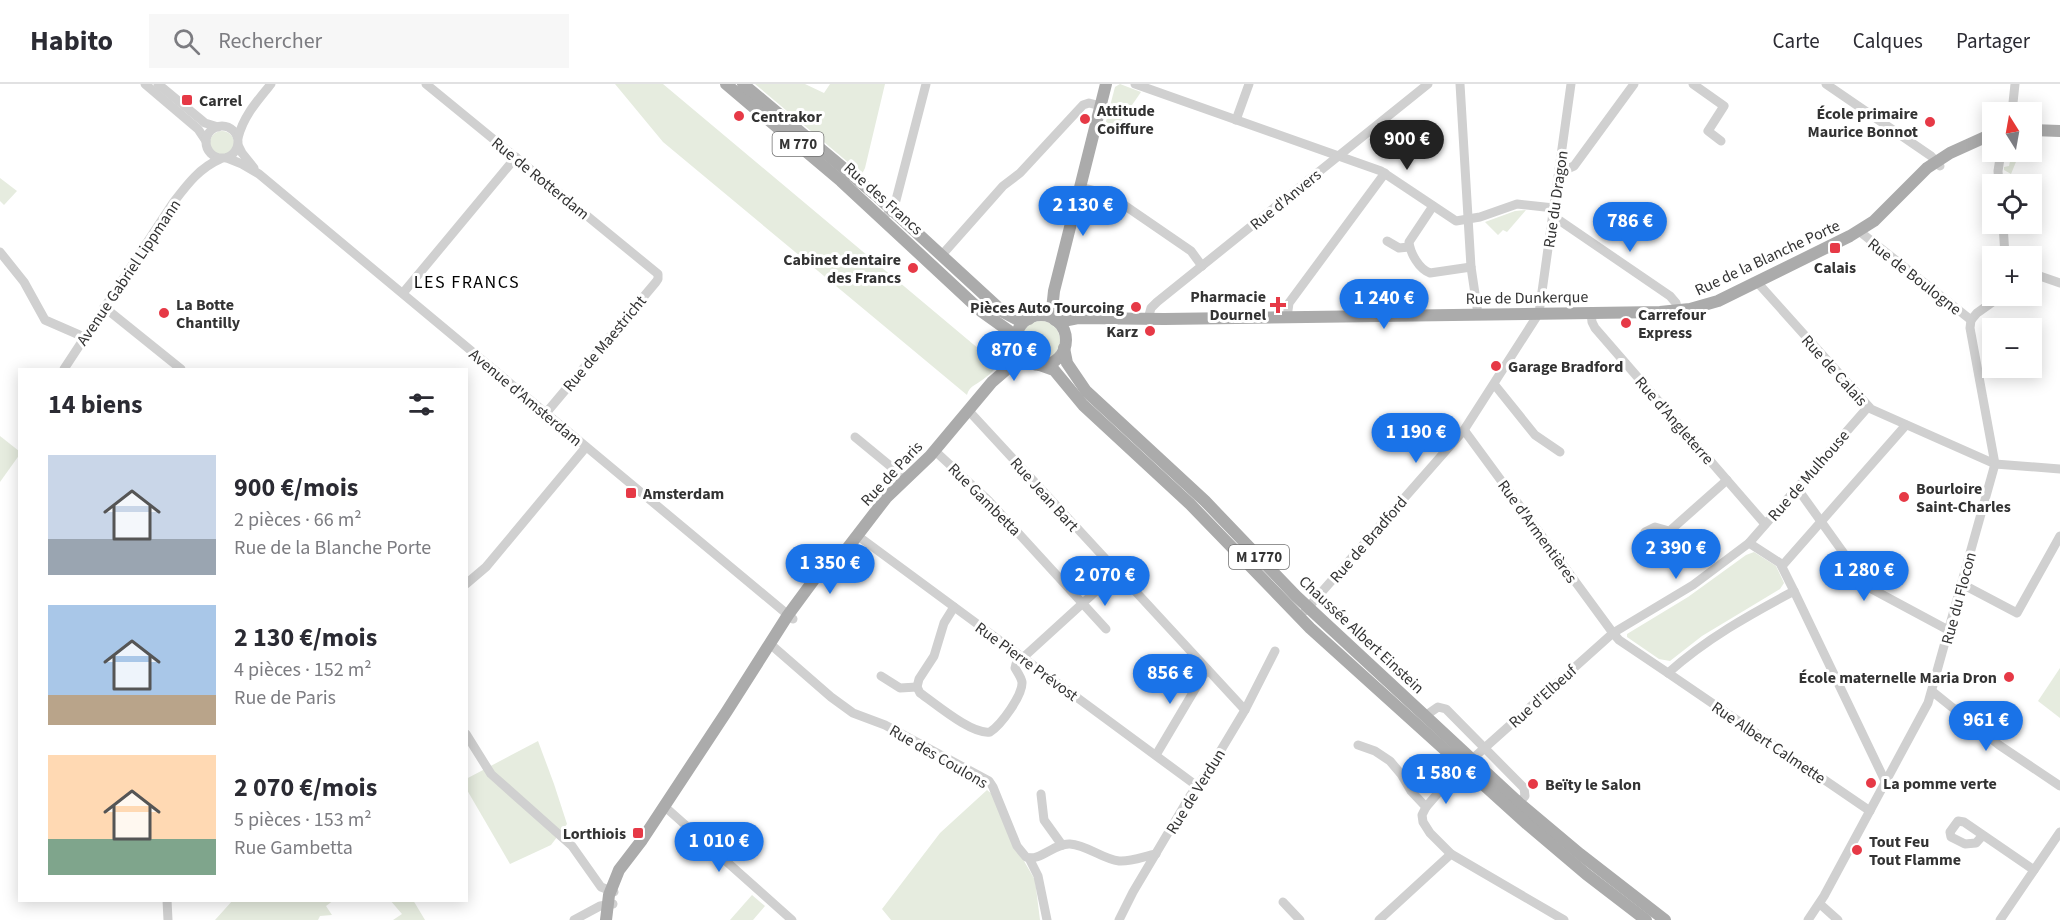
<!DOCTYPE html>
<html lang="fr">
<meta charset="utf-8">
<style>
:root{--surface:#fff;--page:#f7f7f7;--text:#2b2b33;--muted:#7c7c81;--line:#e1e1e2;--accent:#1a73e8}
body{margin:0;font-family:"Source Sans 3",sans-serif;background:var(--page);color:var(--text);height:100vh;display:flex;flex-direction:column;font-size:22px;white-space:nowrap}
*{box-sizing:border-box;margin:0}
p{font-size:20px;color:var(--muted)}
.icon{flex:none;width:33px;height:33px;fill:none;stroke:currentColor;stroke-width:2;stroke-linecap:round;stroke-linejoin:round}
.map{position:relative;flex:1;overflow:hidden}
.sheet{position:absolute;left:18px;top:284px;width:450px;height:534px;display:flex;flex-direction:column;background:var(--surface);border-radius:0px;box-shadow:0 3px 15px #0003}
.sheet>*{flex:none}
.needle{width:39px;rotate:349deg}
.tools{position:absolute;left:1982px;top:18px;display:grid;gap:12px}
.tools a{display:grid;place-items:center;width:60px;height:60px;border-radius:0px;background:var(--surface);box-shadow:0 3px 15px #0003;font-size:30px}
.price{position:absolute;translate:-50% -51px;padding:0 14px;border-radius:21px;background:var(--accent);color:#fff;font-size:20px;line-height:39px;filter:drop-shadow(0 2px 3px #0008)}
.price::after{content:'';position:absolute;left:50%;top:36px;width:18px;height:14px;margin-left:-9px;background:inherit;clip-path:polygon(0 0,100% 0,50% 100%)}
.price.current{background:#222;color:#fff}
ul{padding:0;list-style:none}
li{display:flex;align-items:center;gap:18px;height:150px;padding:0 30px}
li span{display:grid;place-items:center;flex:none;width:168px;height:120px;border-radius:0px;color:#555}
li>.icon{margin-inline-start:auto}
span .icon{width:72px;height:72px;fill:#fffc;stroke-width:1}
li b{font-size:26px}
h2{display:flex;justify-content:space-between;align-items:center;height:72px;padding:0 30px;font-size:26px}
header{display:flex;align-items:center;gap:36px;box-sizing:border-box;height:84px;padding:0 30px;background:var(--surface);border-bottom:2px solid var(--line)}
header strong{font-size:28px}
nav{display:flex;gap:33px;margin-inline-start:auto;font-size:21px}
.search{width:420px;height:54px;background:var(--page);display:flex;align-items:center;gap:15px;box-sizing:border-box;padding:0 21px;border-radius:0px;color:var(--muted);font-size:22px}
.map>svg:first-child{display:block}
.green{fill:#e6ecdf}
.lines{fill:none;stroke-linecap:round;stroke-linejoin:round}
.minor{stroke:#d0d0d0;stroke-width:9}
.major{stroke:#ababab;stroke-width:12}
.poi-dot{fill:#e63946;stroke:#fff;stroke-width:2}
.labels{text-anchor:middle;stroke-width:6;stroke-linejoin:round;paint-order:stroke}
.shield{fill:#fff;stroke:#707070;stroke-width:1.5}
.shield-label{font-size:15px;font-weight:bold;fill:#333}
.poi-label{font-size:16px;font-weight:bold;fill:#333;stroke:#fff;text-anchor:start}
.street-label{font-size:16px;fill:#333;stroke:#fff}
.neighbourhood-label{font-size:18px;letter-spacing:1.5px;fill:#000;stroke:#fff}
</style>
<header>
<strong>Habito</strong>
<div class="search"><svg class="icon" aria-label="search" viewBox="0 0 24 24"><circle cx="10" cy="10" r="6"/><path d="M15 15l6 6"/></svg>Rechercher</div>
<nav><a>Carte</a><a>Calques</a><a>Partager</a></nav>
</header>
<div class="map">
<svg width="2060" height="836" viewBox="0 0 2060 836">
<rect width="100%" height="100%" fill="#fff"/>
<g class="green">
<path d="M615 0H663L998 281C994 285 991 290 986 293 979 300 969 301 967 311L663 58Z"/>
<path d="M755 0H805L824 9 830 0H885L865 84 862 90Z"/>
<path d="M1120 0 1141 8 1112 50 1104 45 1115 3Z"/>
<circle cx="222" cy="59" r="12"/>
<path d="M2012 68H2020L2011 90 2004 86V83L2009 82Z"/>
<path d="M0 94 17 107 4 121 0 117Z"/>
<path d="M1526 126 1507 148 1503 146 1498 151 1485 138 1515 127Z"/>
<circle cx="1041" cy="256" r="19"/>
<path d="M0 352 19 367 20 370 0 398Z"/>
<path d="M1754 468 1776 482 1784 499 1780 505 1702 552 1670 577 1659 575 1627 553V550L1688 513 1746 471Z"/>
<path d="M2060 584V634L2038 617Z"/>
<path d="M538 657 554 700 567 740 551 761 510 780 467 706 466 695Z"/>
<path d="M987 706 992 710 1024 777 1035 796 1040 836H891L882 825 940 749Z"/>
<path d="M752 811 765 822 753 836H730Z"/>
<path d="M233 816H334L326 822 332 831 320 832 318 836H215Z"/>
<path d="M390 816H413L425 836H393L402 830Z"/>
</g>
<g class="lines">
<g class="minor">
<path d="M145 0 198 45 206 57"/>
<path d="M158 0 205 39 218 43"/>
<path d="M426 0 658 190V195L656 198 546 329"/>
<path d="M1135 0 1381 87 1456 137 1480 133 1517 120 1554 124"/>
<path d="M1460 0 1471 183 1478 230"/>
<path d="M1693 0 1724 22 1708 47 1721 57"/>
<path d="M1826 0 1931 72 1940 82"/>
<path d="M2012 28 2015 0"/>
<path d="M1236 36 1249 0"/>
<circle cx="222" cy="58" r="16"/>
<path d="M238 54C243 33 257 17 271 0"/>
<path d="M238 61 242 69 254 84"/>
<path d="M227 74 242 80 259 90 793 535"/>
<path d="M1559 85H1567L1574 82 1634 0"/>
<path d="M1999 100 1998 87 2001 68"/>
<path d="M1080 103 1108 110 1191 167 1202 182"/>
<path d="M1433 122 1409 158C1410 169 1419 185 1430 189L1471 183"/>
<path d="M888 129 896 116 926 0"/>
<path d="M1553 132 1670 212 1676 219 1678 227"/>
<path d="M2003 140 2005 172"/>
<path d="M1859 147 1971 236"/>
<path d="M1387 157 1399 164 1409 163"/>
<path d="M0 168 24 198 45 236 84 253"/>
<path d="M941 172 1003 102 1020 89 1083 21 1089 19 1101 22"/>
<path d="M2031 189 2060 199"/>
<path d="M1757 198 1871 325 1995 380 2060 385"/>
<path d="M403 209 516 73"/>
<path d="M104 223 181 285"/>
<path d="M1591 228 1592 238 1595 244 1765 440"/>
<path d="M1287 233 1289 219 1385 89"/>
<path d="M1148 235 1151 224 1157 218 1428 0"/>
<path d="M1971 236 1977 229 2001 212"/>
<path d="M64 285 173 119C186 102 199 84 220 75"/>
<path d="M1494 300 1535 351 1560 368"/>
<path d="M968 326 1245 626"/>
<path d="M1464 346 1613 549 1619 556 1668 589C1706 555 1749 531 1794 507L1780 479 1749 459"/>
<path d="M855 353 906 395"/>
<path d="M935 367 988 416 1106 545"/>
<path d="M1797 404 1868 503 1950 547"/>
<path d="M1669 447 1655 443 1645 448 1642 455 1647 461 1655 460 1727 396"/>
<path d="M858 452 1197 702"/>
<path d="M1782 482 1906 341"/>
<path d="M466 500 486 483 586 363"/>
<path d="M1962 500 2017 529 2060 452"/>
<path d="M1794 507 1886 699"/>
<path d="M954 523 944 539 934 572 919 595 917 603 920 609C936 620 972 651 990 648 1001 641 1023 611 1022 598 1021 593 1018 589 1015 584L1016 580 1117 488"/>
<path d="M1305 527 1464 346 1539 229 1571 0"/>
<path d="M769 559 831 613 853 629 885 641 989 697 993 703 1017 762 1026 773C1040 778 1054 759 1070 760 1087 761 1102 775 1119 777 1131 778 1145 772 1156 770"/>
<path d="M1668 589 1870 727"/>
<path d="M881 592 900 604 917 603"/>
<path d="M1933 608 1999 661 2060 702"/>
<path d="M1425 632 1438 623 1446 625 1524 704 1525 712 1519 719"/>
<path d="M466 650 491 690 572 762 601 803 614 808"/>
<path d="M1358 661 1375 667 1390 677 1401 690 1411 707 1426 723"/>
<path d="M1156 671 1207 585"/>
<path d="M1041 710 1044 736 1062 761"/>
<path d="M664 722 792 836"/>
<path d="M1983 751 1976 759 1965 760 1951 753 1950 748 1958 737 1964 738 2034 786"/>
<path d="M1451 770 1430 749 1423 738 1422 731 1426 723 1451 694 1613 549 1693 501 1749 459 1868 323"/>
<path d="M1029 774 1038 792 1047 836"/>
<path d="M167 816 168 836"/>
<path d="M1283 818 1300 836"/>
<path d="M1820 820 1838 836"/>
<path d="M574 836 600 822 613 820"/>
<path d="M1119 836 1133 808 1190 712 1209 686 1245 626 1275 567"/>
<path d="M1379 836 1451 770 1564 836"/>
<path d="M1808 836 1824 812 1928 619 1995 380 1970 244 1971 236"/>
<path d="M2000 836 2060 748"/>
</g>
<g class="major">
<path d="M726 0 841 97 981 227 1009 247 1017 256"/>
<path d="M743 0 878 113 1003 228 1018 236 1029 235"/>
<path d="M2031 46 2060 47"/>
<circle cx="1041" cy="256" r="25"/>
<path d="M1055 236 1052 226 1054 207 1106 0"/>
<path d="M1058 238 1078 234 1164 235 1660 228 1690 225 1718 217 1850 152 1874 137 1927 84 1950 69 1992 50"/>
<path d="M1064 264 1067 279 1086 307 1205 417 1296 512 1519 719 1580 770 1665 836"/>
<path d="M1040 281 1054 286 1083 321 1190 420 1310 544 1527 740 1586 790 1646 836"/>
<path d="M606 836 609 811 619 786 642 756 727 627 788 531 816 493 843 470 886 414 930 372 992 298 1014 279H1032"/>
</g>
</g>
<g class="poi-dot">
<rect x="181" y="10" width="12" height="12" rx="3"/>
<circle cx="739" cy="32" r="6"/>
<circle cx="1085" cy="35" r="6"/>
<circle cx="1930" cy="38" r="6"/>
<rect x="1829" y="158" width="12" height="12" rx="3"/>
<circle cx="913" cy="184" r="6"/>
<path d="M1275 212h6v6h6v6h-6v6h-6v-6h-6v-6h6z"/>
<circle cx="1136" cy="223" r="6"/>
<circle cx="164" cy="229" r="6"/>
<circle cx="1626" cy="239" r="6"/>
<circle cx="1150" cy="247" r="6"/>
<circle cx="1496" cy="282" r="6"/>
<rect x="625" y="403" width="12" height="12" rx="3"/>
<circle cx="1904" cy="413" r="6"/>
<circle cx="2009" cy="593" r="6"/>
<circle cx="1871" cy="699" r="6"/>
<circle cx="1533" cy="700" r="6"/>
<rect x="632" y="743" width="12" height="12" rx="3"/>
<circle cx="1857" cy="766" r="6"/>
</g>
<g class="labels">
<g class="shield">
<rect x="772.5" y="48" width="51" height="24" rx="4.5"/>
<rect x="1229" y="461" width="60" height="24" rx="4.5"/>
</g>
<g class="shield-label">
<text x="798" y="65">M 770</text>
<text x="1259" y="478">M 1770</text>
</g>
<g class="poi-label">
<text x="199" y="22">Carrel</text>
<text x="1097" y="32">Attitude<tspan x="1097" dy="18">Coiffure</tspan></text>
<text x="1918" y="35" text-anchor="end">École primaire<tspan x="1918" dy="18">Maurice Bonnot</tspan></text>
<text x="751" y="38">Centrakor</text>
<text x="901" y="181" text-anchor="end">Cabinet dentaire<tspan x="901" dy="18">des Francs</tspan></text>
<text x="1835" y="189" text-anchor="middle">Calais</text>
<text x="1266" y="218" text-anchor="end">Pharmacie<tspan x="1266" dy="18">Dournel</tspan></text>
<text x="176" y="226">La Botte<tspan x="176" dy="18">Chantilly</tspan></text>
<text x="1124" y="229" text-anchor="end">Pièces Auto Tourcoing</text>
<text x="1638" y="236">Carrefour<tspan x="1638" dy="18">Express</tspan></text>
<text x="1138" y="253" text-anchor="end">Karz</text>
<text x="1508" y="288">Garage Bradford</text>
<text x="1916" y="410">Bourloire<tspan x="1916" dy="18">Saint-Charles</tspan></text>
<text x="643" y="415">Amsterdam</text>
<text x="1997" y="599" text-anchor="end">École maternelle Maria Dron</text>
<text x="1883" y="705">La pomme verte</text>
<text x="1545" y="706">Beïty le Salon</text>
<text x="626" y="755" text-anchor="end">Lorthiois</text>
<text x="1869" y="763">Tout Feu<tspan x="1869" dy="18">Tout Flamme</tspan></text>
</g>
<g class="street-label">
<text transform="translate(541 94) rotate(39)" y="6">Rue de Rotterdam</text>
<text transform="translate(884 114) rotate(42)" y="6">Rue des Francs</text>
<text transform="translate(1285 115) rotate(-39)" y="6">Rue d'Anvers</text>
<text transform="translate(1555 115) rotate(-82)" y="6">Rue du Dragon</text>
<text transform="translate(1767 173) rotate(-25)" y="6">Rue de la Blanche Porte</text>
<text transform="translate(128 188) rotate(-56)" y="6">Avenue Gabriel Lippmann</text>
<text transform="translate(1915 192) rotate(38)" y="6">Rue de Boulogne</text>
<text transform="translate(1527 213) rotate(-1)" y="6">Rue de Dunkerque</text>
<text transform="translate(604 259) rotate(-50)" y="6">Rue de Maestricht</text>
<text transform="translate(1835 286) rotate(48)" y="6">Rue de Calais</text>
<text transform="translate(526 313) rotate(40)" y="6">Avenue d'Amsterdam</text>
<text transform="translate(1675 336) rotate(49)" y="6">Rue d'Angleterre</text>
<text transform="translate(891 389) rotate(-47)" y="6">Rue de Paris</text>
<text transform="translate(1808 391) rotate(-49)" y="6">Rue de Mulhouse</text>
<text transform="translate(1045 410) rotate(48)" y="6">Rue Jean Bart</text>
<text transform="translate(985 415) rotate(45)" y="6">Rue Gambetta</text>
<text transform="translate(1538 447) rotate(54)" y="6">Rue d'Armentières</text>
<text transform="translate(1368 455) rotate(-49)" y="6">Rue de Bradford</text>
<text transform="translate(1958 514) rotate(-75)" y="6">Rue du Flocon</text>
<text transform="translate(1362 550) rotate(43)" y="6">Chaussée Albert Einstein</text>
<text transform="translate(1027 577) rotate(36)" y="6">Rue Pierre Prévost</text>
<text transform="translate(1542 612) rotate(-42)" y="6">Rue d'Elbeuf</text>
<text transform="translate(1769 658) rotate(34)" y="6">Rue Albert Calmette</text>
<text transform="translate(939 672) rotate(30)" y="6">Rue des Coulons</text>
<text transform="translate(1195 707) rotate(-58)" y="6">Rue de Verdun</text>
</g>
<g class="neighbourhood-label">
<text x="467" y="204">LES FRANCS</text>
</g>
</g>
</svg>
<div class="tools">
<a><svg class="needle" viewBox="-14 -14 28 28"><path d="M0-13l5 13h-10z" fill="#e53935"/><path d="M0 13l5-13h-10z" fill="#7c7c81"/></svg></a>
<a><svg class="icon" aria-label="locate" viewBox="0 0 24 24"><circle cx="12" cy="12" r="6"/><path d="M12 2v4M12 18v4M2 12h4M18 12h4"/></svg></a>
<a>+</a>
<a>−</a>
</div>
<b class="price current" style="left:1407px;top:87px">900 €</b>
<b class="price" style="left:1083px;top:153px">2 130 €</b>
<b class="price" style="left:1630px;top:169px">786 €</b>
<b class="price" style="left:1384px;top:246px">1 240 €</b>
<b class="price" style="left:1014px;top:298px">870 €</b>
<b class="price" style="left:1416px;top:380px">1 190 €</b>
<b class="price" style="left:1676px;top:496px">2 390 €</b>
<b class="price" style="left:830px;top:511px">1 350 €</b>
<b class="price" style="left:1864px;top:518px">1 280 €</b>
<b class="price" style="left:1105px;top:523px">2 070 €</b>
<b class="price" style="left:1170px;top:621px">856 €</b>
<b class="price" style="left:1986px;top:668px">961 €</b>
<b class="price" style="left:1446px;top:721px">1 580 €</b>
<b class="price" style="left:719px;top:789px">1 010 €</b>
<section class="sheet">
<h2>14 biens<svg class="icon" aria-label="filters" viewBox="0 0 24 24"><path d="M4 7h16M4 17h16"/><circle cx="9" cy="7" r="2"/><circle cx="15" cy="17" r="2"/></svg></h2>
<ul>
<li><span style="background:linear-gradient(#c9d6e8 70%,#9aa5b1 0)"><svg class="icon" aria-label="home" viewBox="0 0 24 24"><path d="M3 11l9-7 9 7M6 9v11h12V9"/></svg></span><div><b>900 €/mois</b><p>2 pièces · 66 m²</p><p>Rue de la Blanche Porte</p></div></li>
<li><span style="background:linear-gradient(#a9c7e8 75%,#b9a48a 0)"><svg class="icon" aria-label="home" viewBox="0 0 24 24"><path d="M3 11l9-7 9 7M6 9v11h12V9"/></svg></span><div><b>2 130 €/mois</b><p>4 pièces · 152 m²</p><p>Rue de Paris</p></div></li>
<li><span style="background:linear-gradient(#ffd9b3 70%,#7fa58c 0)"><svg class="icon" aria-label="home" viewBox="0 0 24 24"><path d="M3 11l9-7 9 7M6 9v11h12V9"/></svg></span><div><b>2 070 €/mois</b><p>5 pièces · 153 m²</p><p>Rue Gambetta</p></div></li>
</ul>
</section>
</div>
